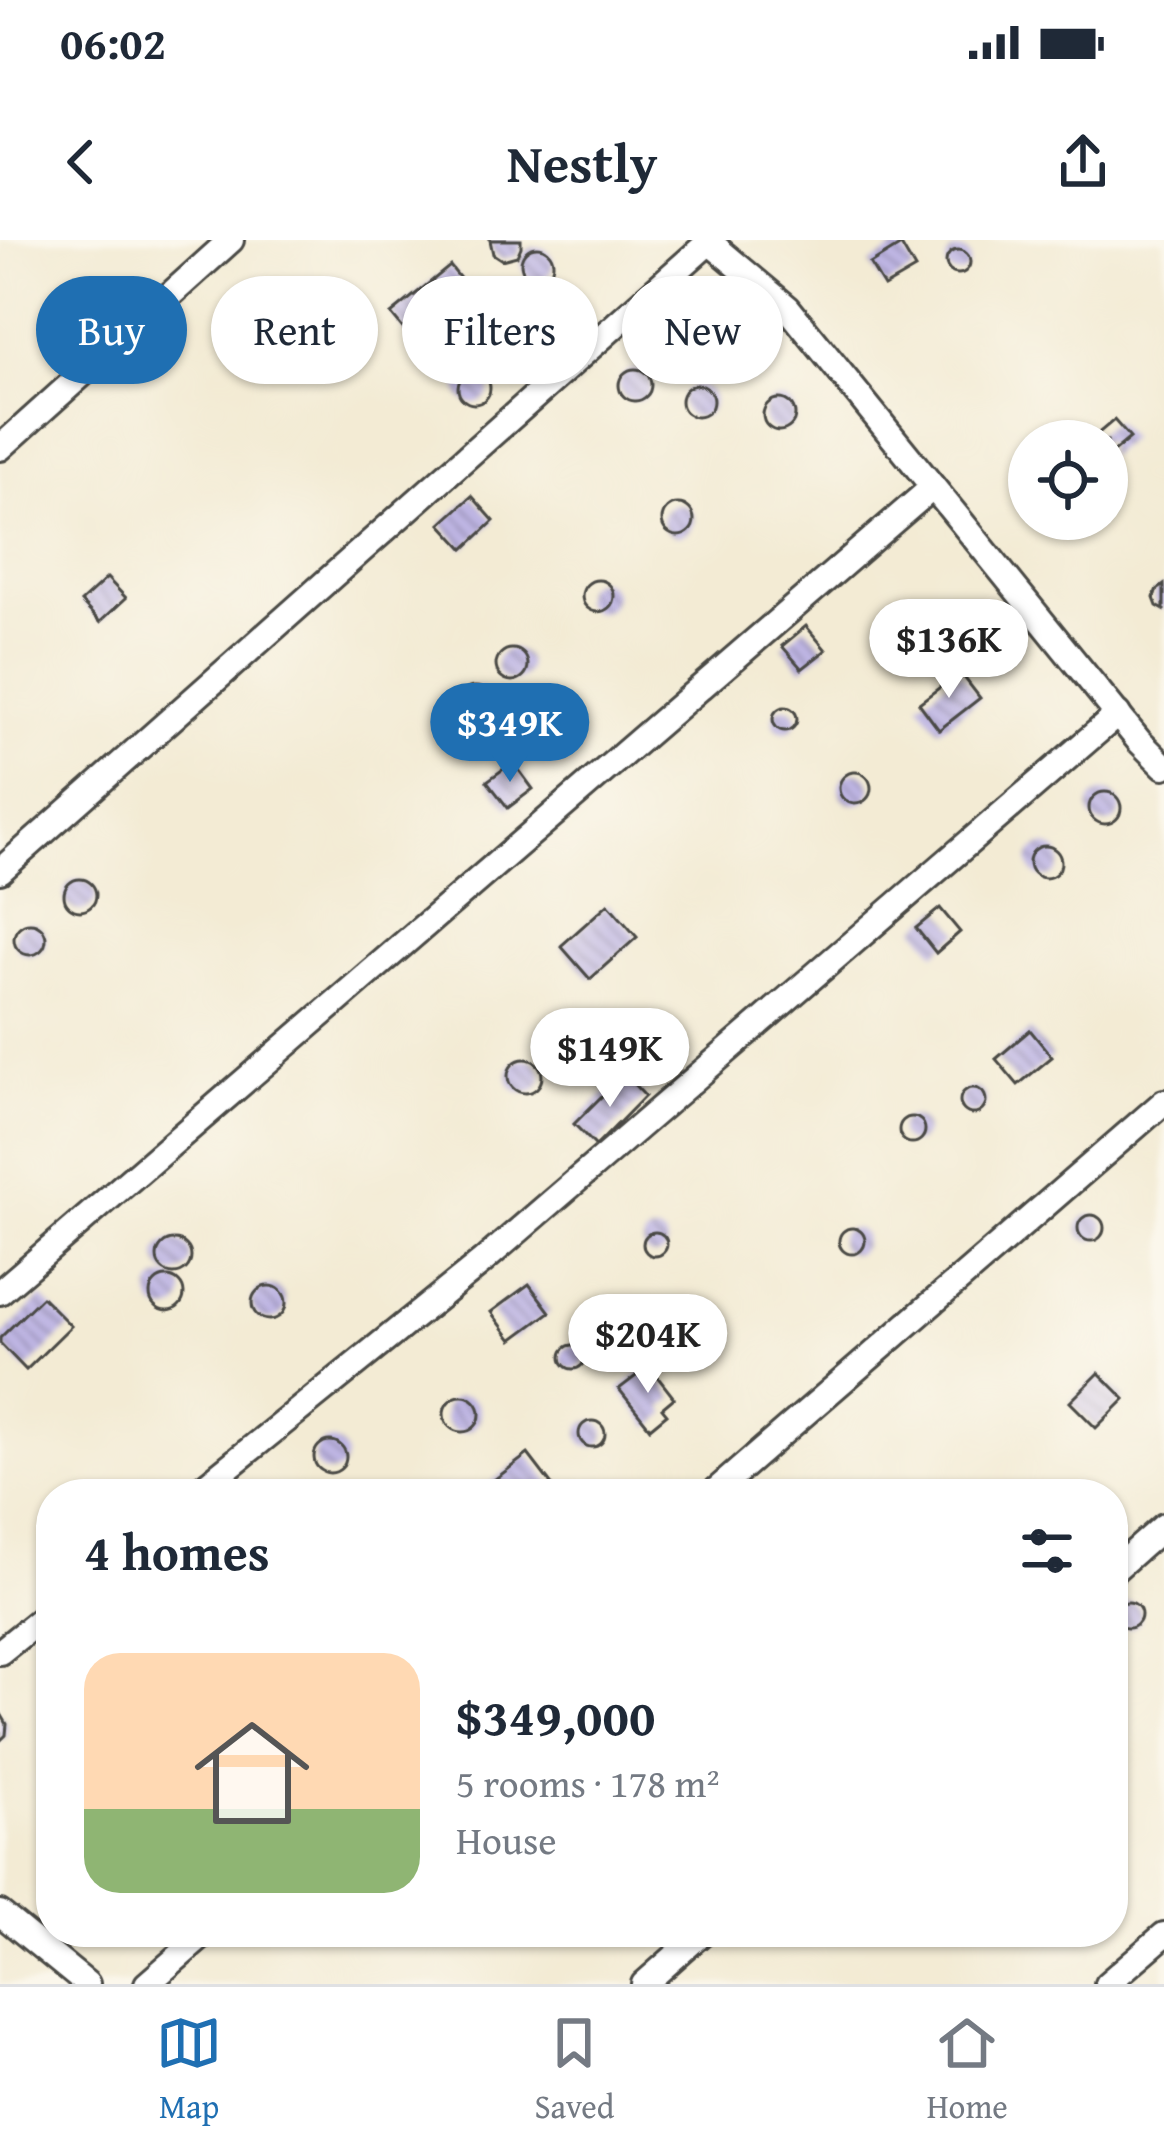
<!DOCTYPE html>
<meta charset="utf-8">
<style>
:root{--surface:#fff;--page:#f2f2f3;--text:#1f2937;--muted:#747a83;--line:#e0e1e3;--accent:#1f6fb2}
body{margin:0;font-family:"Gentium Book Plus",serif;background:var(--page);color:var(--text);height:100vh;display:flex;flex-direction:column;font-size:45px;white-space:nowrap}
*{box-sizing:border-box;margin:0}
p{font-size:39px;color:var(--muted)}
.icon{flex:none;width:66px;height:66px;fill:none;stroke:currentColor;stroke-width:2;stroke-linecap:round;stroke-linejoin:round}
.map{position:relative;flex:1;overflow:hidden}
.details{position:absolute;left:36px;top:1239px;width:1092px;height:468px;display:flex;flex-direction:column;background:var(--surface);border-radius:48px;box-shadow:0 3px 9px #0004}
.details>*{flex:none}
.hud{position:absolute;left:36px;top:36px;width:1092px;height:108px;display:flex;gap:24px}
.tools{position:absolute;left:1008px;top:180px;display:grid;gap:24px}
.tools a{display:grid;place-items:center;width:120px;height:120px;border-radius:50%;background:var(--surface);box-shadow:0 3px 9px #0004;font-size:60px}
.price{position:absolute;translate:-50% -102px;padding:0 27px;border-radius:42px;background:#fff;color:#222;font-size:39px;line-height:78px;filter:drop-shadow(0 3px 6px #0008)}
.price::after{content:'';position:absolute;left:50%;top:72px;width:36px;height:27px;margin-left:-18px;background:inherit;clip-path:polygon(0 0,100% 0,50% 100%)}
.price.active{background:var(--accent);color:#fff}
ul{padding:0;list-style:none}
li{display:flex;align-items:center;gap:36px;height:300px;padding:0 48px}
li span{display:grid;place-items:center;flex:none;width:336px;height:240px;border-radius:36px;color:#555}
li>.icon{margin-inline-start:auto}
span .icon{width:144px;height:144px;fill:#fffc;stroke-width:1}
li b{font-size:51px}
h2{display:flex;justify-content:space-between;align-items:center;height:144px;padding:0 48px;font-size:51px}
.pill{padding:0 42px;border-radius:54px;background:var(--surface);box-shadow:0 3px 9px #0004;font-size:42px;line-height:108px}
.pill.active{background:var(--accent);color:#fff}
.status{display:flex;justify-content:space-between;align-items:center;height:84px;padding:0 60px;background:var(--surface);direction:ltr}
.status svg{height:33px;fill:currentColor}
header{display:flex;justify-content:space-between;align-items:center;height:156px;padding:0 48px;background:var(--surface);font-size:54px;font-weight:700}
.tabs{display:flex;justify-content:space-around;align-items:center;height:168px;border-top:3px solid var(--line);background:var(--surface);font-size:33px;color:var(--muted)}
.tabs a{display:grid;justify-items:center;gap:6px}
.tabs .active{color:var(--accent)}
.map>svg:first-child{display:block}
.building{fill:url(#building-back-hatch)}
.lines{fill:none;stroke-linecap:round;stroke-linejoin:round}
.minor-casing{stroke:#494844;stroke-width:30}
.minor{stroke:#fff;stroke-width:24}
</style>
<div class="status"><b>06:02</b><svg viewBox="0 0 49 12"><path d="M0 12V9h3v3zM5 12V6h3v6zM10 12V3h3v9zM15 12V0h3v12zM26 1h20v11H26zM47 4h2v5h-2z"/></svg></div>
<header><svg class="icon" aria-label="back" viewBox="0 0 24 24"><path d="M15 5l-7 7 7 7"/></svg>Nestly<svg class="icon" aria-label="share" viewBox="0 0 24 24"><path d="M12 15V3M7 8l5-5 5 5M5 13v7h14v-7"/></svg></header>
<div class="map">
<svg width="1164" height="1744" viewBox="0 0 1164 1744">
<defs>
<pattern id="building-back-hatch" width="6" height="6" patternUnits="userSpaceOnUse" patternTransform="scale(3)"><rect width="6" height="6" fill="#beb5e3"/><path d="M-1 5l2 2M0 0l6 6M5-1l2 2" fill="none" stroke="#9b93b8"/></pattern>
</defs>
<rect width="100%" height="100%" fill="#fbf7ec"/>
<filter id="ink" filterUnits="userSpaceOnUse"><feTurbulence type="fractalNoise" baseFrequency=".00833" numOctaves="2"/><feDisplacementMap in="SourceGraphic" scale="24" xChannelSelector="R" yChannelSelector="G"/><feConvolveMatrix kernelMatrix="1 2 1 2 8 2 1 2 1" color-interpolation-filters="sRGB"/></filter>
<filter id="wash" filterUnits="userSpaceOnUse"><feTurbulence type="fractalNoise" baseFrequency=".004" numOctaves="4" result="noise"/><feDisplacementMap in="SourceGraphic" scale="48" xChannelSelector="R" yChannelSelector="G"/><feGaussianBlur stdDeviation="2.7" result="paint"/><feColorMatrix in="noise" values="0 0 0 0 0 0 0 0 0 0 0 0 0 0 0 0 0 1.4 0 .05"/><feComposite in="paint" operator="in"/></filter>
<g filter="url(#wash)">
<rect width="100%" height="100%" fill="#f3ebd4"/>
<g id="blocks">
<g class="building">
<path d="M490 0H521V7L517 16 502 20 493 14Z"/>
<path d="M901 5 915 29 884 47 870 24Z"/>
<circle cx="537" cy="23" r="16"/>
<circle cx="958" cy="22" r="12"/>
<path d="M450 26 483 67 424 114 391 74Z"/>
<circle cx="268" cy="71" r="16"/>
<circle cx="702" cy="100" r="16"/>
<circle cx="635" cy="145" r="16"/>
<circle cx="474" cy="148" r="16"/>
<circle cx="697" cy="161" r="16"/>
<circle cx="779" cy="175" r="16"/>
<path d="M1114 180 1130 198 1107 217V201H1089Z"/>
<path d="M472 256 494 281 464 309 441 284Z"/>
<circle cx="678" cy="280" r="16"/>
<path d="M107 338 126 358 100 382 81 362Z"/>
<circle cx="598" cy="356" r="16"/>
<path d="M1164 345V370L1157 366 1154 358 1156 351Z"/>
<path d="M806 386 826 410 802 429 782 406Z"/>
<circle cx="512" cy="425" r="16"/>
<path d="M960 432 980 458 939 490 919 463Z"/>
<circle cx="475" cy="463" r="16"/>
<circle cx="785" cy="479" r="12"/>
<path d="M513 522 533 549 508 568 487 541Z"/>
<circle cx="855" cy="548" r="16"/>
<circle cx="1105" cy="568" r="16"/>
<circle cx="1045" cy="622" r="16"/>
<circle cx="80" cy="655" r="16"/>
<path d="M608 664 637 697 590 739 561 706Z"/>
<path d="M940 668 960 692 936 713 916 688Z"/>
<circle cx="30" cy="699" r="16"/>
<path d="M1030 790 1052 817 1018 845 996 819Z"/>
<circle cx="525" cy="836" r="17"/>
<path d="M624 834 645 856 596 906 574 884Z"/>
<circle cx="973" cy="861" r="13"/>
<circle cx="912" cy="890" r="13"/>
<circle cx="1091" cy="988" r="13"/>
<circle cx="852" cy="1001" r="13"/>
<circle cx="655" cy="1004" r="12"/>
<circle cx="174" cy="1017" r="17"/>
<circle cx="167" cy="1054" r="17"/>
<path d="M529 1044 550 1072 512 1100 491 1072Z"/>
<circle cx="269" cy="1063" r="17"/>
<path d="M42 1057 71 1086 26 1130 0 1103V1098Z"/>
<circle cx="573" cy="1117" r="12"/>
<path d="M649 1126 674 1158 662 1168 667 1174 650 1188 619 1149Z"/>
<path d="M1099 1133 1125 1159 1096 1188 1070 1162Z"/>
<circle cx="462" cy="1174" r="18"/>
<circle cx="592" cy="1194" r="13"/>
<circle cx="330" cy="1217" r="16"/>
<path d="M528 1214 551 1244 538 1254H484L490 1243Z"/>
<circle cx="1128" cy="1375" r="13"/>
<path d="M0 1472 7 1484 6 1495 0 1501Z"/>
</g>
</g>
</g>
<g filter="url(#ink)">
<use href="#blocks" fill-opacity="0" stroke="#494844" stroke-width="3"/>
<g class="lines">
<g class="minor-casing">
<g id="minor">
<path d="M707 0 788 68 1139 501 1164 526"/>
<path d="M0 208 231 0"/>
<path d="M0 631 709 2"/>
<path d="M0 1052 933 247"/>
<path d="M195 1254 482 1022 1118 474"/>
<path d="M712 1254 1164 862"/>
<path d="M1113 1331 1164 1286"/>
<path d="M0 1412 51 1371"/>
<path d="M0 1673 87 1744"/>
<path d="M147 1744 207 1692"/>
<path d="M644 1744 703 1692"/>
<path d="M1107 1744 1164 1695"/>
</g>
</g>
<use href="#minor" class="minor"/>
</g>
</g>
</svg>
<div class="tools">
<a><svg class="icon" aria-label="locate" viewBox="0 0 24 24"><circle cx="12" cy="12" r="6"/><path d="M12 2v4M12 18v4M2 12h4M18 12h4"/></svg></a>
</div>
<b class="price" style="left:949px;top:461px">$136K</b>
<b class="price active" style="left:510px;top:545px">$349K</b>
<b class="price" style="left:610px;top:870px">$149K</b>
<b class="price" style="left:648px;top:1156px">$204K</b>
<div class="hud">
<a class="pill active">Buy</a>
<a class="pill">Rent</a>
<a class="pill">Filters</a>
<a class="pill">New</a>
</div>
<section class="details">
<h2>4 homes<svg class="icon" aria-label="filters" viewBox="0 0 24 24"><path d="M4 7h16M4 17h16"/><circle cx="9" cy="7" r="2"/><circle cx="15" cy="17" r="2"/></svg></h2>
<ul>
<li><span style="background:linear-gradient(#ffd9b3 65%,#8fb573 0)"><svg class="icon" aria-label="home" viewBox="0 0 24 24"><path d="M3 11l9-7 9 7M6 9v11h12V9"/></svg></span><div><b>$349,000</b><p>5 rooms · 178 m²</p><p>House</p></div></li>
</ul>
</section>
</div>
<nav class="tabs">
<a class="active"><svg class="icon" aria-label="map" viewBox="0 0 24 24"><path d="M3 6l6-2 6 2 6-2v14l-6 2-6-2-6 2zM9 4v14M15 6v14"/></svg>Map</a>
<a><svg class="icon" aria-label="saved" viewBox="0 0 24 24"><path d="M7 4h10v16l-5-4-5 4z"/></svg>Saved</a>
<a><svg class="icon" aria-label="home" viewBox="0 0 24 24"><path d="M3 11l9-7 9 7M6 9v11h12V9"/></svg>Home</a>
</nav>
